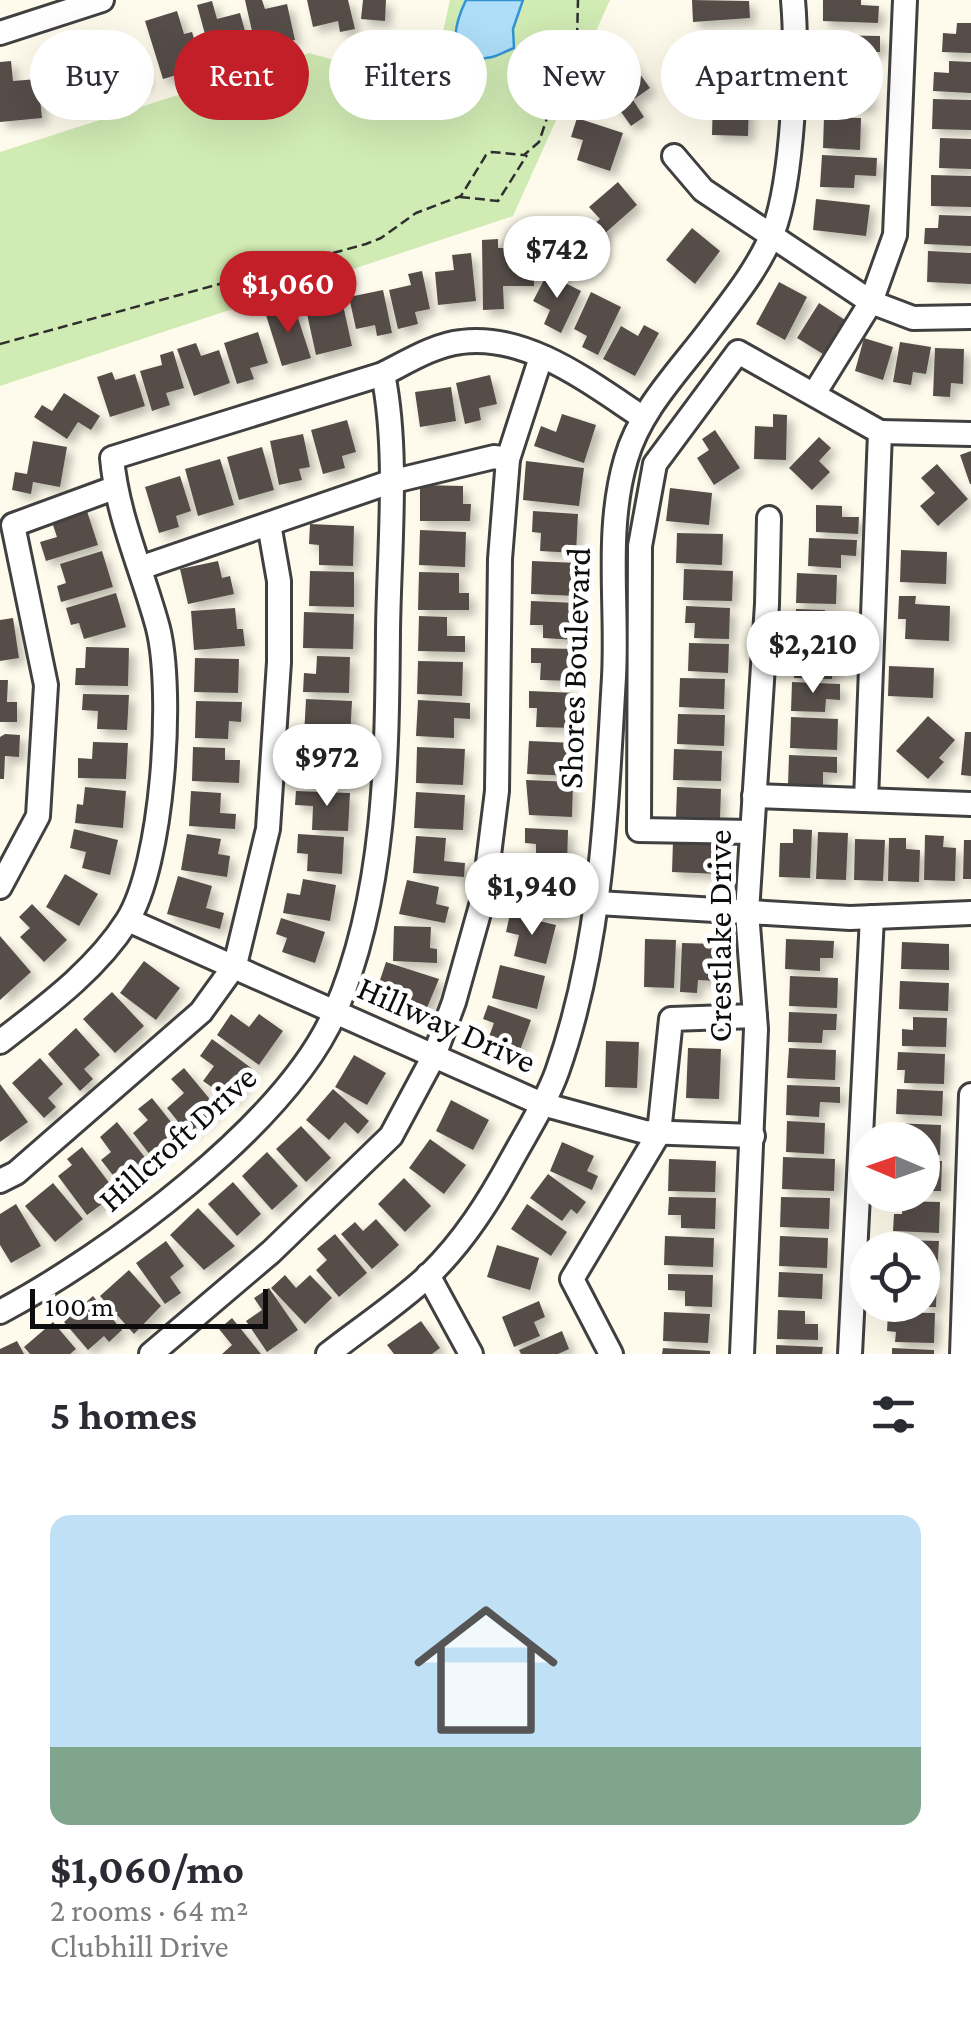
<!DOCTYPE html>
<meta charset="utf-8">
<style>
:root{--surface:#fff;--page:#f7f7f7;--text:#2b2b33;--muted:#7c7c81;--line:#e1e1e2;--accent:#c31f28}
body{margin:0;font-family:"Crimson Pro",serif;background:var(--page);color:var(--text);height:100vh;display:flex;flex-direction:column;font-size:38px;white-space:nowrap}
*{box-sizing:border-box;margin:0}
p{font-size:32px;color:var(--muted)}
.icon{flex:none;width:55px;height:55px;fill:none;stroke:currentColor;stroke-width:2;stroke-linecap:round;stroke-linejoin:round}
.map{position:relative;height:1354px;overflow:hidden}
.drawer{display:flex;flex-direction:column;background:var(--surface);flex:1}
.drawer>*{flex:none}
.banner{position:absolute;left:30px;top:30px;width:912px;height:90px;display:flex;gap:20px}
.needle{width:65px;rotate:272deg}
.tools{position:absolute;left:850px;top:1122px;display:grid;gap:20px}
.tools a{display:grid;place-items:center;width:90px;height:90px;border-radius:50%;background:var(--surface);box-shadow:0 10px 40px #0002;font-size:50px}
.scale{position:absolute;left:30px;bottom:25px;width:238px;box-sizing:border-box;padding-left:10px;border:5px solid #0d0d0d;border-top:0;font-size:28px;line-height:35px;white-space:nowrap;color:#0d0d0d;-webkit-text-stroke:8px #fff;paint-order:stroke}
.price{position:absolute;translate:-50% -85px;padding:0 22px;border-radius:35px;background:#fff;color:#222;font-size:32px;line-height:65px;filter:drop-shadow(0 2px 5px #0008)}
.price::after{content:'';position:absolute;left:50%;top:60px;width:30px;height:22px;margin-left:-15px;background:inherit;clip-path:polygon(0 0,100% 0,50% 100%)}
.price.on{background:var(--accent);color:#fff}
ul{padding:0;list-style:none}
li{display:grid;align-content:center;gap:20px;height:530px;padding:0 50px}
li+li{border-top:2px solid var(--line)}
li span{display:grid;place-items:center;height:310px;border-radius:20px;color:#555}
li>.icon{margin-inline-start:auto}
span .icon{width:180px;height:180px;fill:#fffc;stroke-width:1}
li b{font-size:42px}
h2{display:flex;justify-content:space-between;align-items:center;height:120px;padding:0 50px;font-size:42px}
.chip{padding:0 35px;border-radius:45px;background:var(--surface);box-shadow:0 10px 40px #0002;font-size:35px;line-height:90px}
.chip.on{background:var(--accent);color:#fff}
.map>svg:first-child{display:block}
.green{fill:#d1ebb4}
.water{fill:#afdef9;stroke:#3295d3;stroke-width:2.5}
.building{fill:#564e49;filter:url(#shadow)}
.lines{fill:none;stroke-linecap:round;stroke-linejoin:round}
.minor-casing{stroke:#404040;stroke-width:28}
.path{stroke:#2f2f2f;stroke-width:2.5;stroke-dasharray:10 5;stroke-linecap:butt}
.minor{stroke:#fff;stroke-width:22}
.labels{text-anchor:middle;stroke-width:10;stroke-linejoin:round;paint-order:stroke}
.street-label{font-size:35px;fill:#0d0d0d;stroke:#fff}
</style>
<div class="map">
<svg width="971" height="1354" viewBox="0 0 971 1354">
<defs>
<filter id="shadow"><feDropShadow dx="6" dy="6" stdDeviation="5" flood-color="#0004"/></filter>
</defs>
<rect width="100%" height="100%" fill="#fffbec"/>
<path class="green" d="M450 0H610L513 216 0 386V152L309 53 374 71 441 41Z"/>
<path class="water" d="M466 0H523L513 29 514 48C506 51 500 55 492 57 444 67 453 27 466 0Z"/>
<g class="building">
<path d="M245 0H262L265 9 287 4 295 40 256 49Z"/>
<path d="M307 0H348L355 29 340 32 338 21 313 27Z"/>
<path d="M363 0H386L385 21 361 19Z"/>
<path d="M692 0 749 1 750 18 693 22Z"/>
<path d="M823 0H861V5L879 6 878 23 823 21Z"/>
<path d="M212 1 217 19 240 13 249 45 211 56 197 5Z"/>
<path d="M177 11 184 34 192 32 203 67 163 79 145 21Z"/>
<path d="M957 23H971V53L942 52 943 33 956 34Z"/>
<path d="M116 31 122 50 135 45 147 82 113 94 94 38Z"/>
<path d="M825 35 880 36V52H857L856 66 824 65Z"/>
<path d="M89 40 102 95 65 104 58 73 73 69 67 45Z"/>
<path d="M627 56 650 88 633 100 644 117 631 126 602 85 614 76 609 69Z"/>
<path d="M11 61 13 81 38 79 42 118 0 122V62Z"/>
<path d="M949 61 971 62V93L933 91 934 72 949 73Z"/>
<path d="M728 71 750 72 748 136 712 135 713 98H728Z"/>
<path d="M823 77 862 78 861 91H870L869 107 822 106Z"/>
<path d="M933 99 971 100V130L932 129Z"/>
<path d="M824 117 861 118 860 150 823 148Z"/>
<path d="M577 118 623 133 610 171 577 160 583 140 571 137Z"/>
<path d="M940 138 971 139V169L939 168Z"/>
<path d="M822 155 877 158 876 176 855 175 854 188 820 187Z"/>
<path d="M931 175 971 176V207L931 206Z"/>
<path d="M618 182 637 205 595 242 586 231 600 219 589 207Z"/>
<path d="M816 199 870 205 866 236 813 230Z"/>
<path d="M939 215 971 216V246L924 244 925 228H938Z"/>
<path d="M692 228 720 251 695 284 666 260Z"/>
<path d="M498 239V248H520V241L533 240 534 286H503L504 309 483 310 482 240Z"/>
<path d="M928 251 971 253V284L927 282Z"/>
<path d="M471 253 476 301 438 305 435 272 454 270 452 255Z"/>
<path d="M422 271 430 309 415 312 418 324 398 329 389 290 411 285 408 274Z"/>
<path d="M547 274 581 291 561 333 544 324 550 310 533 301Z"/>
<path d="M779 282 807 297 785 340 756 324Z"/>
<path d="M383 290 392 333 377 336 375 325 356 329 349 297Z"/>
<path d="M591 292 621 307 598 355 582 347 587 336 574 329Z"/>
<path d="M819 303 845 320 823 354 797 338Z"/>
<path d="M343 305 352 346 316 355 307 314Z"/>
<path d="M294 306 311 358 282 366 266 315Z"/>
<path d="M644 325 659 333 635 376 603 359 621 326 638 336Z"/>
<path d="M258 332 268 363 250 368 254 379 237 384 224 343Z"/>
<path d="M864 338 893 347 883 380 855 371Z"/>
<path d="M900 342 931 347 926 374 913 372 911 385 893 382Z"/>
<path d="M196 343 201 356 219 350 230 383 194 396 177 349Z"/>
<path d="M935 348 964 349 963 384 951 383 950 397 933 396Z"/>
<path d="M173 351 184 388 166 393 170 405 152 411 140 371 162 365 160 355Z"/>
<path d="M112 372 115 380 135 374 145 406 110 417 97 377Z"/>
<path d="M490 375 497 404 479 408 481 420 465 424 456 383Z"/>
<path d="M451 387 456 421 420 427 415 392Z"/>
<path d="M64 393 100 416 91 430 78 422 67 439 34 417 42 405 52 411Z"/>
<path d="M562 414 596 425 584 463 534 446 541 426 556 432Z"/>
<path d="M773 414 787 415 786 460 754 459 755 426 773 427Z"/>
<path d="M347 420 356 452 342 456 345 468 323 474 311 430Z"/>
<path d="M715 430 740 468 714 485 697 458 709 450 702 439Z"/>
<path d="M303 434 310 467 299 469 302 480 279 485 270 441Z"/>
<path d="M819 437 831 448 819 461 830 472 812 490 789 468Z"/>
<path d="M33 441 67 447 60 487 33 482 31 494 12 490 15 472 27 474Z"/>
<path d="M262 447 274 490 239 500 227 457Z"/>
<path d="M971 451V484H970L960 455Z"/>
<path d="M220 459 234 505 198 516 185 469Z"/>
<path d="M526 461 584 468 579 506 523 500Z"/>
<path d="M937 464 968 499 938 526 920 506 935 493 921 478Z"/>
<path d="M180 476 191 511 176 516 179 527 159 533 145 487Z"/>
<path d="M420 485 463 486V504H471L470 521H420Z"/>
<path d="M670 488 712 493 709 525 666 521Z"/>
<path d="M816 505 842 506V517H859L858 534 816 532Z"/>
<path d="M86 508 98 545 46 561 40 542 57 537 51 519Z"/>
<path d="M533 511 578 514 576 553 540 551 541 533 532 532Z"/>
<path d="M310 524 354 526 353 566 319 565V545L309 544Z"/>
<path d="M420 530 466 532 465 567 419 565Z"/>
<path d="M677 533 723 534 722 565 676 563Z"/>
<path d="M809 538 857 540 856 556 841 555V568L808 566Z"/>
<path d="M901 550 947 552 946 584 900 582Z"/>
<path d="M102 551 113 587 61 602 57 586 66 583 60 564Z"/>
<path d="M218 561 222 578 230 576 234 594 188 604 180 569Z"/>
<path d="M532 561 578 563 577 596 531 594Z"/>
<path d="M684 569 733 571 732 601 683 600Z"/>
<path d="M310 571 354 572V607L309 606Z"/>
<path d="M419 572 459 573V593H469V610H418Z"/>
<path d="M797 573 837 575 836 604 796 603Z"/>
<path d="M116 593 126 627 84 639 79 623 71 625 66 608Z"/>
<path d="M899 596H916L915 604 950 606 949 641 905 639 906 619H898Z"/>
<path d="M531 601 577 603 576 640 543 638V625H530Z"/>
<path d="M686 606 730 608 729 639 694 638 695 623H685Z"/>
<path d="M235 608 237 629H243L245 646 194 650 191 611Z"/>
<path d="M796 609 825 610 824 625H842V642L795 640Z"/>
<path d="M304 612 354 614 353 649 303 648Z"/>
<path d="M419 616 447 617V636H465V652L418 651Z"/>
<path d="M13 618 19 658 0 661V620Z"/>
<path d="M689 643 729 644 728 673 688 671Z"/>
<path d="M86 647 129 648 128 686 75 685 76 668H85Z"/>
<path d="M795 647 833 648 832 679 794 678Z"/>
<path d="M531 648 576 649 575 681 540 680 541 663H531Z"/>
<path d="M317 656 350 657 349 693 303 692 304 673 316 674Z"/>
<path d="M195 658 239 659 238 693 194 692Z"/>
<path d="M418 661 463 662 462 696 417 694Z"/>
<path d="M889 666 934 668 933 698 888 696Z"/>
<path d="M680 678 725 679 724 709 679 707Z"/>
<path d="M0 680H8L7 702H17V722H0Z"/>
<path d="M792 682 840 684V700L826 699 825 712 791 711Z"/>
<path d="M529 691 577 693 575 728 536 727 537 708H529Z"/>
<path d="M83 694 129 695 127 730 97 729 98 711 82 710Z"/>
<path d="M306 699 352 701 350 738 304 736Z"/>
<path d="M418 700 470 703V719L454 718V738L416 736Z"/>
<path d="M196 701 242 702 241 722 229 721 228 739 195 738Z"/>
<path d="M678 714 725 715 724 746 677 744Z"/>
<path d="M928 716 955 740 939 758 944 762 928 779 896 751Z"/>
<path d="M791 717 838 719 837 750 790 748Z"/>
<path d="M965 732H971V776L961 775Z"/>
<path d="M5 734 20 735 19 757 5 756 4 779H0V737Z"/>
<path d="M529 741 575 743 573 776 527 774Z"/>
<path d="M93 742 128 743 126 779 78 778V758L92 759Z"/>
<path d="M305 746 351 747 350 780 315 779 316 765 304 764Z"/>
<path d="M193 747 225 748V760H240L239 783 192 781Z"/>
<path d="M417 747 465 749 463 785 416 783Z"/>
<path d="M674 749 722 751 721 781 673 780Z"/>
<path d="M789 755 837 757V773L823 772V786L788 785Z"/>
<path d="M526 780 573 782 572 817 529 815Z"/>
<path d="M85 787 126 791 123 828 75 823 77 804 83 805Z"/>
<path d="M677 787 721 789 720 819 676 817Z"/>
<path d="M191 791 221 793 220 813 236 814 235 829 189 826Z"/>
<path d="M296 791 350 793 348 831 312 830 313 806 295 805Z"/>
<path d="M416 792 465 795 463 830 414 828Z"/>
<path d="M525 828 568 830 567 865 536 864V844L525 843Z"/>
<path d="M74 829 118 840 110 875 82 868 86 852 70 848Z"/>
<path d="M793 829 812 830 810 878 779 877 780 843H793Z"/>
<path d="M818 832 848 833 846 880 816 879Z"/>
<path d="M187 834 221 839 218 854 230 856 227 877 181 870Z"/>
<path d="M298 834 344 837 342 874 307 871 308 854 297 853Z"/>
<path d="M925 835 944 836 943 847 956 848 955 881 924 880Z"/>
<path d="M416 836 446 838 444 861 465 863 464 877 413 873Z"/>
<path d="M889 838H906V849L920 850 919 882 888 881Z"/>
<path d="M855 839 885 840 883 881 854 880Z"/>
<path d="M673 840 720 842 719 874 672 872Z"/>
<path d="M964 840H971V879H963Z"/>
<path d="M512 870 566 877 560 915 528 910 531 888 510 885Z"/>
<path d="M65 874 98 894 79 926 46 907Z"/>
<path d="M178 876 212 886 206 908 224 913 220 929 167 914Z"/>
<path d="M303 879 336 885 330 921 283 913 287 893 300 895Z"/>
<path d="M407 880 439 887 436 904 449 907 445 923 399 914Z"/>
<path d="M32 904 67 940 44 962 20 937 30 928 19 917Z"/>
<path d="M510 914 556 925 546 964 514 956 519 935 506 932Z"/>
<path d="M281 918 325 932 315 963 282 952 287 938 276 934Z"/>
<path d="M394 926 431 927 430 948 437 949V963L393 961Z"/>
<path d="M0 936 31 972 0 1000Z"/>
<path d="M645 939 676 940 674 988 644 987Z"/>
<path d="M786 939 834 941 833 958H820V971L785 969Z"/>
<path d="M902 942 949 944V970L901 969Z"/>
<path d="M682 943 718 944 716 981 698 980 697 993 680 992Z"/>
<path d="M144 961 180 988 156 1020 120 993Z"/>
<path d="M386 962 439 979 424 1015 374 998Z"/>
<path d="M500 965 545 976 537 1009 492 998Z"/>
<path d="M790 976 838 978 837 1008 789 1006Z"/>
<path d="M900 981 949 983 948 1011 899 1009Z"/>
<path d="M112 992 144 1026 115 1053 83 1019Z"/>
<path d="M488 1005 531 1020 519 1053 487 1042 494 1023 483 1019Z"/>
<path d="M789 1012 837 1014 836 1030H823L822 1043 788 1042Z"/>
<path d="M231 1014 249 1027 259 1014 283 1031 259 1065 217 1035Z"/>
<path d="M913 1017 947 1018 946 1047 902 1046V1029L913 1030Z"/>
<path d="M76 1028 100 1055 84 1069 93 1079 80 1091 48 1054Z"/>
<path d="M212 1039 254 1070 232 1101 203 1081 214 1066 200 1056Z"/>
<path d="M606 1041 639 1042 637 1088 605 1087Z"/>
<path d="M688 1048 721 1049 719 1099 686 1098Z"/>
<path d="M789 1048 836 1050 835 1080 787 1078Z"/>
<path d="M898 1052 945 1054 944 1084 904 1083 905 1070H897Z"/>
<path d="M354 1055 386 1073 367 1105 335 1087Z"/>
<path d="M40 1058 63 1084 48 1098 56 1107 44 1118 12 1083Z"/>
<path d="M184 1068 218 1109 188 1134 167 1108 184 1093 171 1079Z"/>
<path d="M0 1084 28 1122 0 1142Z"/>
<path d="M787 1085 840 1087V1103L820 1102 819 1117 786 1115Z"/>
<path d="M333 1089 369 1121 358 1134 345 1122 329 1140 306 1120Z"/>
<path d="M897 1089 943 1091 942 1116 896 1114Z"/>
<path d="M152 1098 183 1137 154 1160 133 1133 148 1120 138 1109Z"/>
<path d="M451 1100 489 1120 473 1150 436 1131Z"/>
<path d="M787 1121 825 1123 824 1154 786 1152Z"/>
<path d="M117 1122 151 1165 123 1188 101 1160 111 1152 100 1137Z"/>
<path d="M894 1123 941 1125 940 1155H922V1140H893Z"/>
<path d="M301 1126 331 1158 306 1182 276 1149Z"/>
<path d="M430 1139 466 1165 444 1194 409 1168Z"/>
<path d="M562 1142 594 1156 587 1171 598 1176 592 1190 550 1171Z"/>
<path d="M82 1147 117 1193 87 1215 58 1176 72 1165 67 1159Z"/>
<path d="M267 1152 298 1186 272 1210 242 1176Z"/>
<path d="M783 1157 835 1159 834 1191 782 1189Z"/>
<path d="M669 1159 716 1161 715 1192 668 1191Z"/>
<path d="M922 1161H942L941 1191H922Z"/>
<path d="M548 1174 586 1202 577 1214 571 1209 562 1221 530 1198Z"/>
<path d="M404 1178 431 1206 405 1232 378 1204Z"/>
<path d="M233 1182 261 1214 237 1236 208 1204Z"/>
<path d="M53 1183 83 1219 55 1242 25 1206Z"/>
<path d="M669 1197 716 1198 715 1229 681 1228V1215H668Z"/>
<path d="M781 1197 830 1198 829 1229 780 1227Z"/>
<path d="M903 1201 940 1202 939 1233 893 1231 894 1214H902Z"/>
<path d="M16 1204 41 1246 11 1263 0 1245V1214Z"/>
<path d="M527 1204 567 1232 551 1256 511 1229Z"/>
<path d="M198 1208 235 1246 204 1270 170 1235Z"/>
<path d="M376 1219 399 1245 372 1269 341 1234 355 1222 363 1231Z"/>
<path d="M335 1234 367 1273 339 1297 316 1270 327 1260 317 1249Z"/>
<path d="M665 1236 714 1238 713 1267 664 1265Z"/>
<path d="M780 1236 828 1238 827 1268 779 1266Z"/>
<path d="M904 1240 939 1241 937 1273 922 1272V1250H903Z"/>
<path d="M166 1241 184 1266 170 1277 181 1293 165 1304 136 1263Z"/>
<path d="M497 1245 539 1258 530 1290 487 1277Z"/>
<path d="M129 1270 161 1306 134 1334 100 1296Z"/>
<path d="M779 1272 823 1274 822 1299 778 1297Z"/>
<path d="M668 1274 713 1275 712 1307 685 1306V1291L668 1290Z"/>
<path d="M285 1275 296 1288 310 1275 332 1298 305 1324 271 1288Z"/>
<path d="M922 1277 937 1278 936 1307H922Z"/>
<path d="M269 1288 298 1330 267 1352 246 1321 262 1310 254 1298Z"/>
<path d="M93 1296 122 1330 109 1342 104 1336 88 1350 64 1322Z"/>
<path d="M539 1301 545 1317 534 1322 540 1336 514 1347 502 1317Z"/>
<path d="M778 1310 805 1311V1324H818V1340L777 1339Z"/>
<path d="M664 1312 710 1314 708 1343 663 1341Z"/>
<path d="M888 1312 935 1313 934 1343 895 1342 896 1332 887 1331Z"/>
<path d="M232 1318 261 1354H222L232 1345 219 1329Z"/>
<path d="M421 1321 440 1348 432 1354H394L387 1345Z"/>
<path d="M53 1322 76 1349 70 1354H30L24 1347Z"/>
<path d="M562 1331 569 1349 558 1354H521L519 1350Z"/>
<path d="M17 1341 24 1354H0V1349Z"/>
<path d="M776 1345 823 1347 822 1354H776Z"/>
<path d="M663 1348 710 1351V1354H662Z"/>
<path d="M892 1348 934 1350V1354H892Z"/>
</g>
<g class="lines">
<g class="minor-casing">
<g id="minor">
<path d="M0 33 102 0"/>
<path d="M674 156 703 190 871 302 913 318 971 317"/>
<path d="M814 394 871 302 895 235 905 0"/>
<path d="M880 432 971 434"/>
<path d="M140 568 390 482 494 457 508 459 541 357"/>
<path d="M754 796 971 804"/>
<path d="M752 832 639 830 640 546 655 464 738 352 880 432 866 800"/>
<path d="M0 887 38 816 46 685 13 525 114 488"/>
<path d="M598 903 850 918 971 913"/>
<path d="M128 920 542 1104 645 1132 753 1136"/>
<path d="M0 1042C45 1007 96 970 127 921 163 865 174 692 158 628 143 572 117 516 112 458L383 374C407 362 434 345 461 342 527 333 590 383 642 417"/>
<path d="M0 1181 16 1173 201 1012 235 965 268 829 279 662V581L269 524"/>
<path d="M428 1275 471 1354"/>
<path d="M0 1312C107 1255 286 1125 335 1012 386 895 387 757 388 631 389 550 399 452 383 374"/>
<path d="M151 1354 271 1252 391 1136 434 1056 454 1002 484 895 497 791 500 559 508 459"/>
<path d="M328 1354C361 1328 398 1304 429 1275 464 1241 489 1201 512 1159 528 1130 546 1102 557 1072 602 945 606 810 614 677 618 604 605 531 626 459 640 409 681 369 712 327 734 298 759 267 773 232 793 180 798 57 793 0"/>
<path d="M611 1354 572 1279 659 1133 671 1019 755 1016"/>
<path d="M742 1354 756 1029 747 912 767 604 769 518"/>
<path d="M850 1354 872 917"/>
<path d="M962 1354 971 1095"/>
</g>
</g>
<g class="path">
<path d="M460 197 498 201 527 155"/>
<path d="M0 344 366 244 381 238 416 213 461 196 486 155 492 152 524 155 539 142 550 109 572 65 577 40 578 0"/>
</g>
<use href="#minor" class="minor"/>
</g>
<g class="labels">
<g class="street-label">
<text transform="translate(574 668) rotate(-88)" y="12">Shores Boulevard</text>
<text transform="translate(719 936) rotate(-90)" y="12">Crestlake Drive</text>
<text transform="translate(447 1024) rotate(24)" y="12">Hillway Drive</text>
<text transform="translate(177 1138) rotate(-42)" y="12">Hillcroft Drive</text>
</g>
</g>
</svg>
<div class="tools">
<a><svg class="needle" viewBox="-14 -14 28 28"><path d="M0-13l5 13h-10z" fill="#e53935"/><path d="M0 13l5-13h-10z" fill="#7c7c81"/></svg></a>
<a><svg class="icon" aria-label="locate" viewBox="0 0 24 24"><circle cx="12" cy="12" r="6"/><path d="M12 2v4M12 18v4M2 12h4M18 12h4"/></svg></a>
</div>
<div class="scale">100 m</div>
<b class="price" style="left:557px;top:301px">$742</b>
<b class="price on" style="left:288px;top:336px">$1,060</b>
<b class="price" style="left:813px;top:696px">$2,210</b>
<b class="price" style="left:327px;top:809px">$972</b>
<b class="price" style="left:532px;top:938px">$1,940</b>
<div class="banner">
<a class="chip">Buy</a>
<a class="chip on">Rent</a>
<a class="chip">Filters</a>
<a class="chip">New</a>
<a class="chip">Apartment</a>
</div>
</div>
<section class="drawer">
<h2>5 homes<svg class="icon" aria-label="filters" viewBox="0 0 24 24"><path d="M4 7h16M4 17h16"/><circle cx="9" cy="7" r="2"/><circle cx="15" cy="17" r="2"/></svg></h2>
<ul>
<li><span style="background:linear-gradient(#bfe0f5 75%,#7fa58c 0)"><svg class="icon" aria-label="home" viewBox="0 0 24 24"><path d="M3 11l9-7 9 7M6 9v11h12V9"/></svg></span><div><b>$1,060/mo</b><p>2 rooms · 64 m²</p><p>Clubhill Drive</p></div></li>
</ul>
</section>
